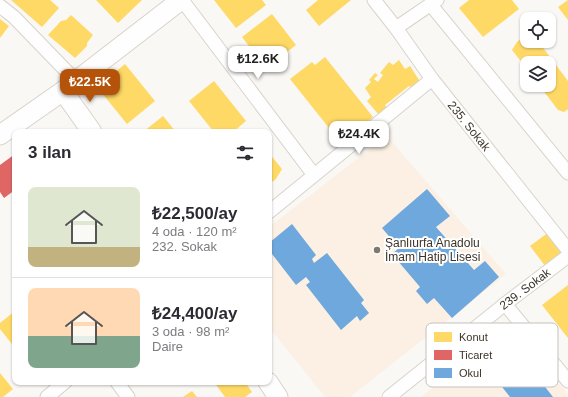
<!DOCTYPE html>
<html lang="tr">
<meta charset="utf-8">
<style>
:root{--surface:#fff;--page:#f2f2f3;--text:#2b2b33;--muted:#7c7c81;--line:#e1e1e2;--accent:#b45309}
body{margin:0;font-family:Helvetica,sans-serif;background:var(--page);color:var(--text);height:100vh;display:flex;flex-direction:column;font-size:15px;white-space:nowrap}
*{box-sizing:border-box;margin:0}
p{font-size:13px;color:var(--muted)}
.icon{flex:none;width:22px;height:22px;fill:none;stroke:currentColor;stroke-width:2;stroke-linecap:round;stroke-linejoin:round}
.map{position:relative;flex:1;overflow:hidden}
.drawer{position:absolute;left:12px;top:129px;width:260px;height:256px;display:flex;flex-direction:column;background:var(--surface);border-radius:8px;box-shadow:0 1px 3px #0004}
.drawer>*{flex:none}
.buttons{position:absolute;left:520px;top:12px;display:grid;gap:8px}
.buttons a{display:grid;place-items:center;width:36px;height:36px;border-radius:8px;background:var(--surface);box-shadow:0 1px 3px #0004;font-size:20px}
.price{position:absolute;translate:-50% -34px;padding:0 9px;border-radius:8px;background:#fff;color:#222;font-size:13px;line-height:26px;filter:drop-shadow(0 1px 2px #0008)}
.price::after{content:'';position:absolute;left:50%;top:24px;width:12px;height:9px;margin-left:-6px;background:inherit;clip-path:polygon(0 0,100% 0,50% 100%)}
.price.active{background:var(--accent);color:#fff}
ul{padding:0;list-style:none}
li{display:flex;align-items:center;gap:12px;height:100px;padding:0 16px}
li+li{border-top:1px solid var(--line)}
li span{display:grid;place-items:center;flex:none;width:112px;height:80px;border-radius:8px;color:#555}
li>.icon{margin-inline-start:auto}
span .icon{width:48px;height:48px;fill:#fffc;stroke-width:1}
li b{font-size:17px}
h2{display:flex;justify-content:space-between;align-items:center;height:48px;padding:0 16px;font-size:17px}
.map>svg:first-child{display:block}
.built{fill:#fbf0e3}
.homes{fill:#ffd966}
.shops{fill:#e06666}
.schools{fill:#6fa8dc}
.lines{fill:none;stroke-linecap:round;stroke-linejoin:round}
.street-casing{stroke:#d8d3cb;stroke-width:15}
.secondary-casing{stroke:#d8d3cb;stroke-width:21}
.street{stroke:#fefefe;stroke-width:13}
.secondary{stroke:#fefefe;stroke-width:19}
.poi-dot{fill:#7f786f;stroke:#fff;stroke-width:1.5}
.labels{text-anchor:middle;stroke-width:4;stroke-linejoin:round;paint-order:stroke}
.street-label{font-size:12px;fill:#3d3327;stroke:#fff}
.poi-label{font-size:12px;fill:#3d3327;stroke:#fff;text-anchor:start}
.key{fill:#fff;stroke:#c5c2be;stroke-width:1}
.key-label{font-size:11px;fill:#3d3327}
</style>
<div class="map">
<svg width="568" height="397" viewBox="0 0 568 397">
<rect width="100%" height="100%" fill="#faf8f5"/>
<g class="built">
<path d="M387 136 506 274 350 397H325L269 327V227Z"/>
<path d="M512 324 568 394V397H421Z"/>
</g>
<g class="homes">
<path d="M11 0H50L59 8 42 27Z"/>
<path d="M96 0H142L118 23Z"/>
<path d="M214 0H262L266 5 236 28Z"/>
<path d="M318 0H351L319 26 306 10Z"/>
<path d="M469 0H512L519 9 483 37 459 8Z"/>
<path d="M568 0V20L558 7Z"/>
<path d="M272 14 296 45 266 68 242 37Z"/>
<path d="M71 15 93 35 87 43V46L75 58 48 35 61 21 66 20Z"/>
<path d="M0 19 9 26 0 38Z"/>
<path d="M527 34V41H538L568 81V109L564 112 558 110 539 85H549V63H527V69L512 50 517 42Z"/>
<path d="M325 57 373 117 341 143 290 79 312 62 315 65Z"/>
<path d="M399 60 405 69 410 66 421 83 414 90 409 86 385 105 388 109 379 115 367 101 371 97 365 88 371 82 369 80 375 73 378 75 374 79 378 82 383 75 380 73 389 62 393 65Z"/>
<path d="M125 64 155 101 127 124 97 87Z"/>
<path d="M214 81 246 121 233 132H214L189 101Z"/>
<path d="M163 116 176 132H143Z"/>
<path d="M269 153 282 169 276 179 272 182 269 183Z"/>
<path d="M549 232 565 253 546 267 530 246Z"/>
<path d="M568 285V338L542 305Z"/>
<path d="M15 311V348L0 329V323Z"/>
<path d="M0 373 13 389 3 397H0Z"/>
<path d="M214 382H245L252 392 245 397H225Z"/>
<path d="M192 391 197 397H183Z"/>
</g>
<path class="shops" d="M15 154V190L4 198 0 192V165Z"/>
<g class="schools">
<path d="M427 189 450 216 436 227 474 270 485 261 499 277 452 318 434 298 427 304 416 291 420 287 392 254 399 248 382 228Z"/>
<path d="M292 224 316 255 312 259 314 263 327 253 364 300 361 303 369 313 360 321 357 316 341 330 306 285 310 282 306 277 296 285 269 250V243Z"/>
<path d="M514 347 553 397H510L487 368Z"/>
</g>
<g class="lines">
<g class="street-casing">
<g id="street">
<path d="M182 0 314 175"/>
<path d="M374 0 396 28 432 79 568 250"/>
<path d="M431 5 568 173"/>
<path d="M0 6 14 17 76 81"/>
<path d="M396 28 437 0"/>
<path d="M269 212 432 79"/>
<path d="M505 304 568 381"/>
<path d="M117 382 128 397"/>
<path d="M47 397 65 382"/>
<path d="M389 397 505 304 568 256"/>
</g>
</g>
<g class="secondary-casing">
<g id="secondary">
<path d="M63 91 92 132"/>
<path d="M0 135 63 91 181 0"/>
<path d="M268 382 278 397"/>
</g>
</g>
<use href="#street" class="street"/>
<use href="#secondary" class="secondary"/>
</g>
<circle class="poi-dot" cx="377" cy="250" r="4"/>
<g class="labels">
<g class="street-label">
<text transform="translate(469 126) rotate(51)" y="4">235. Sokak</text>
<text transform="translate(525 289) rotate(-37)" y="4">239. Sokak</text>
</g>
<g class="poi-label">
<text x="385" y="247">Şanlıurfa Anadolu<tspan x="385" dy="14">İmam Hatip Lisesi</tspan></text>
</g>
</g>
<rect x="426" y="323" width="132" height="64" rx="6" class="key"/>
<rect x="434" y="332" width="18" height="10" fill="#ffd966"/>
<rect x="434" y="350" width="18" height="10" fill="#e06666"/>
<rect x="434" y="368" width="18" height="10" fill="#6fa8dc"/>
<g class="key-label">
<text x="459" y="341">Konut</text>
<text x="459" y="359">Ticaret</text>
<text x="459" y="377">Okul</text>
</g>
</svg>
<div class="buttons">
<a><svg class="icon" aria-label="locate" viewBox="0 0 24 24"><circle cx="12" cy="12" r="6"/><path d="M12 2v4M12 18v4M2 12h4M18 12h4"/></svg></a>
<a><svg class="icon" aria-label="layers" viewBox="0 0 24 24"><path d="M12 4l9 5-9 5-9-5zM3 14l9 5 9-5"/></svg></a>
</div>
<b class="price" style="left:258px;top:80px">₺12.6K</b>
<b class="price active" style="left:90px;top:103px">₺22.5K</b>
<b class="price" style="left:359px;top:155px">₺24.4K</b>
<section class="drawer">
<h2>3 ilan<svg class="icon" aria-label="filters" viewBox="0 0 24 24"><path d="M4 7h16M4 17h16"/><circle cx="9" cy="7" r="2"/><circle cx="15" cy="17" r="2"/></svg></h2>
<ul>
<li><span style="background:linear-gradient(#dfe7d0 75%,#c2b280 0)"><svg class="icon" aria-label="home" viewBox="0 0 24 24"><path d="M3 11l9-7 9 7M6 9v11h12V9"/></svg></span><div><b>₺22,500/ay</b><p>4 oda · 120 m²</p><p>232. Sokak</p></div></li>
<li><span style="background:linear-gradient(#ffd9b3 60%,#7fa58c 0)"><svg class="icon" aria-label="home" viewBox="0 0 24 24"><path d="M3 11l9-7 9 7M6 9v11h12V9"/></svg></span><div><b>₺24,400/ay</b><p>3 oda · 98 m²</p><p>Daire</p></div></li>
</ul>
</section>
</div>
